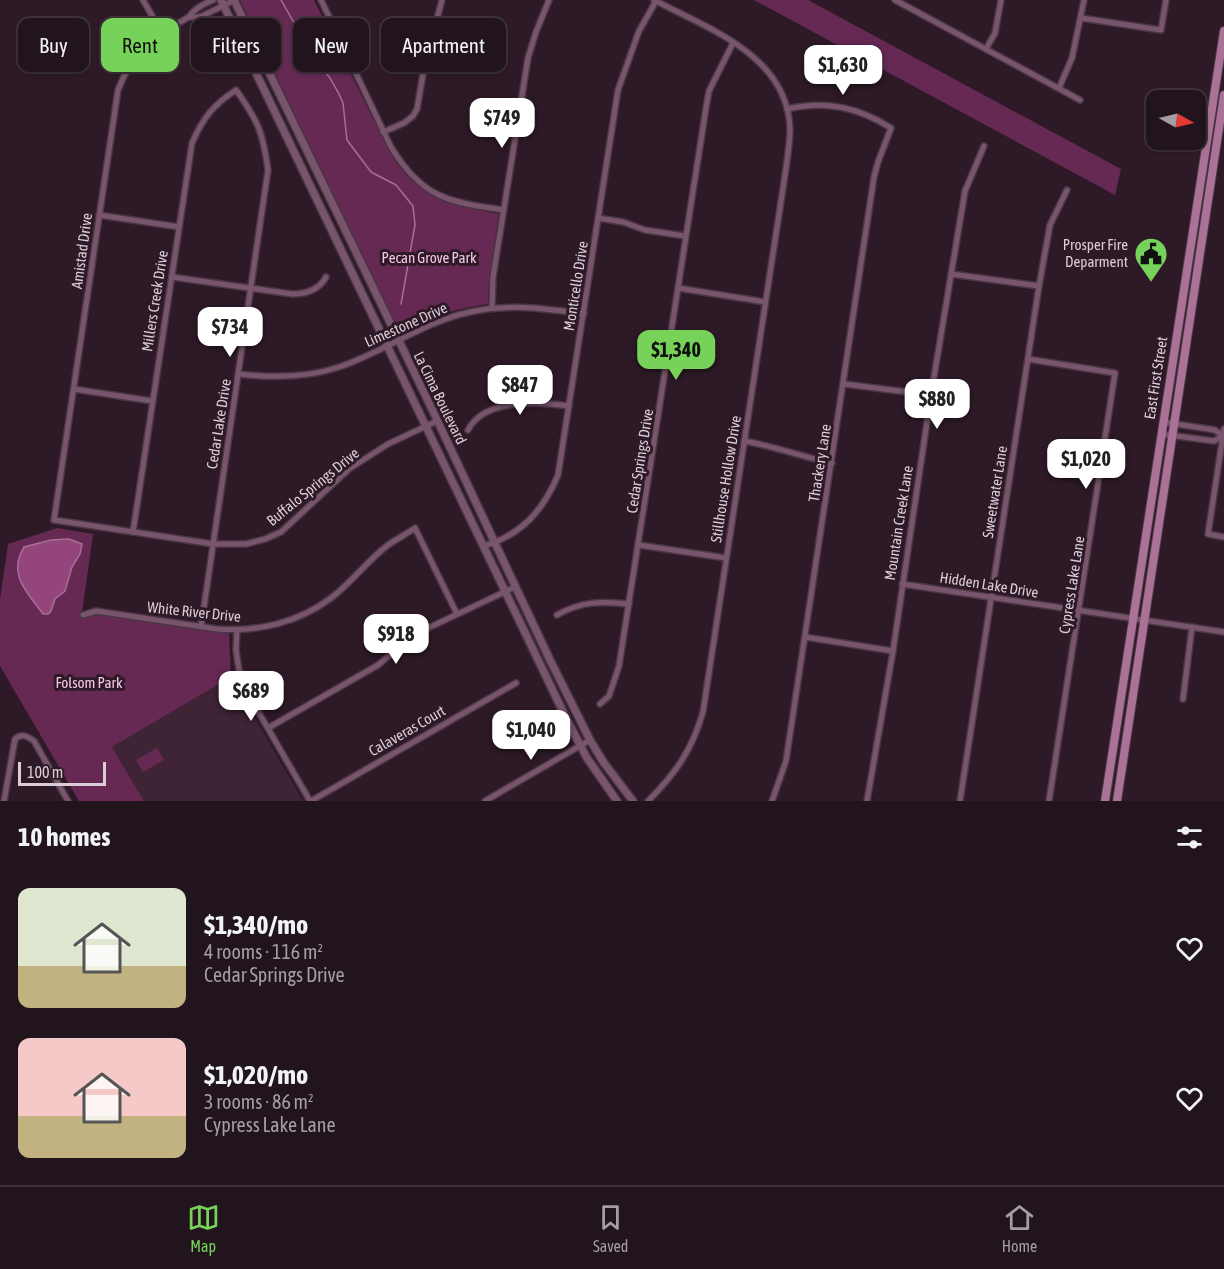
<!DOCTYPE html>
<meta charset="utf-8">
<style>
:root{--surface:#22141d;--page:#2a1d26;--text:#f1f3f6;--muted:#a29ea4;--line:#3f333b;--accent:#77d259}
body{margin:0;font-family:"Asap Condensed",sans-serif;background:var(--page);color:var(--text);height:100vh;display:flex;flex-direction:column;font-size:22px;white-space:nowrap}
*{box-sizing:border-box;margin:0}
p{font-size:20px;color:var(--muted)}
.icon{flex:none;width:33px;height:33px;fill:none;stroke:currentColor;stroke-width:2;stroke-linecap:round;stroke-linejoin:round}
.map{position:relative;height:801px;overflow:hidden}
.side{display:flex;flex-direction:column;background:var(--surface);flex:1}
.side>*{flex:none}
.hud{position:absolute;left:18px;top:18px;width:600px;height:54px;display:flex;gap:12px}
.needle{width:39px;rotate:98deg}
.controls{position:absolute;left:1146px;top:90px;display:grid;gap:12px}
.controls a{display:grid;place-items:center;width:60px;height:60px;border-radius:12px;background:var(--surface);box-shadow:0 2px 4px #0004,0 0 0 2px var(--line);font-size:30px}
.scale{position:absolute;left:18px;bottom:15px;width:88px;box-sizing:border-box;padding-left:6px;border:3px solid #dbcdd6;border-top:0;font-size:16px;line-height:21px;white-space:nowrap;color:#dbcdd6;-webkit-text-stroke:4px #2e1a27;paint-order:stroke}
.price{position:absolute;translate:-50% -51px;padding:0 14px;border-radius:12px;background:#fff;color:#222;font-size:20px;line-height:39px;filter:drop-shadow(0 2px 3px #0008)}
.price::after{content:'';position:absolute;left:50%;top:36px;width:18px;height:14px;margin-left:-9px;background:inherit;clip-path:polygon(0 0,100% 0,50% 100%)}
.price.current{background:var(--accent);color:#111}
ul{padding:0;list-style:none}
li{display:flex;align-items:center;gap:18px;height:150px;padding:0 18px}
li span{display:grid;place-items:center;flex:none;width:168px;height:120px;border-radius:12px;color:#555}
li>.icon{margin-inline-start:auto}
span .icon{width:72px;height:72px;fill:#fffc;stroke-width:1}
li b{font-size:26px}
h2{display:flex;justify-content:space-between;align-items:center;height:72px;padding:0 18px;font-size:26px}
.tag{padding:0 21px;border-radius:12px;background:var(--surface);box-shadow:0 2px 4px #0004,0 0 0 2px var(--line);font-size:21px;line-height:54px}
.tag.current{background:var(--accent);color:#111}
.dock{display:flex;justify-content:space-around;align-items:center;height:84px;border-top:2px solid var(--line);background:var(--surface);font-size:16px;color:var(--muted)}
.dock a{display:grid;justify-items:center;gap:3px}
.dock .current{color:var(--accent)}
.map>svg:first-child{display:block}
.built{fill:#3e2435}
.green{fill:#652954}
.water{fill:#94467c;stroke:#a96e97;stroke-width:1.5}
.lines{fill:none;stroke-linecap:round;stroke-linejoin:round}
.stream{stroke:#a96e97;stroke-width:1.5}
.minor-casing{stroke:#4a3743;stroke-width:8}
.tertiary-casing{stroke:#4a3743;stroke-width:10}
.secondary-casing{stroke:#4a3743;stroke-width:10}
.minor{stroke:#78556c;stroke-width:5}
.tertiary{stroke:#78556c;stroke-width:7}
.secondary{stroke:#a97296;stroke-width:8}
.labels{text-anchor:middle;stroke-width:6;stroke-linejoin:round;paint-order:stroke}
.poi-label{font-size:15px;fill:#dbcdd6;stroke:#2e1a27;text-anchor:end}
.street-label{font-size:15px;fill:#dbcdd6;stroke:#2e1a27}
.park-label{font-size:15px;fill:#f3c7e3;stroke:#2e1a27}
</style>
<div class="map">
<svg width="1224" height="801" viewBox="0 0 1224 801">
<rect width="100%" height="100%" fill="#2e1a27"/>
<path class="built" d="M231 677 303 801H144L112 747Z"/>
<g class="green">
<path d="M240 0H314L389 151C416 197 449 205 499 214L489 279 488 304C458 308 427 318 398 330Z"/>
<path d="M754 0H808L1121 169 1115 195Z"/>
<path d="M57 528 93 534 82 613 229 632 231 677 112 747 144 801H79L0 666V600L8 544Z"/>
<path d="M157 748 164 760 143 772 136 760Z"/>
</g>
<path class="water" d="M69 539 82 544 80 554 72 567 65 591 55 599 51 611 48 614H43C27 592 7 574 24 547L51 540Z"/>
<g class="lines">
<path class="stream" d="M281 0 294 23 312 46 319 64 330 78 339 94 343 103 347 140 371 172 396 185 413 206 415 225 401 304"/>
<g class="minor-casing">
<g id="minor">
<path d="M143 0 162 33"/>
<path d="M213 0C206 3 198 7 193 12 187 18 194 14 187 18 150 40 134 49 118 90L54 520 213 544H246L265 539 281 532 349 469 388 444 437 421"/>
<path d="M321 0 391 147C422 198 448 202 504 210"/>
<path d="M895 0 1080 100"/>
<path d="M189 17H200L235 0"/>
<path d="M1081 18 1161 30 1166 0"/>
<path d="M986 49 995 33 1001 0"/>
<path d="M1059 88 1072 58 1084 0"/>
<path d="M383 132 404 123 413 116 417 109 424 68 442 0"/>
<path d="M99 215 179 227"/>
<path d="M598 218 623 222 645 230 685 236"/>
<path d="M951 274 1039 286"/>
<path d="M172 277 292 294C307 294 319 290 326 277"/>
<path d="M678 288 765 302"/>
<path d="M492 308 493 277 528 58 536 32 549 0"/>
<path d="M1028 359 1115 373 1049 801"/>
<path d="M239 374C273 378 307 378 339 367 384 352 423 322 470 312 508 303 546 309 584 314"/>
<path d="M844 384 931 395"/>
<path d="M74 389 152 401"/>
<path d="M1224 429 1208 534 1224 537"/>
<path d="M468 430C484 398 539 402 569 406"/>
<path d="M1161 434 1214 441 1223 436 1215 430 1163 422"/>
<path d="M744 441C774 446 802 457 832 463"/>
<path d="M133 532 192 143C203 118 213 105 236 90 258 121 263 132 268 170L201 627"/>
<path d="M639 545 726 558"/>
<path d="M484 546C521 535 543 511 558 475L618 90 639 31 656 1"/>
<path d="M902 584 1224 632"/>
<path d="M83 615 96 611 217 629C257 632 298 623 331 598 351 583 367 561 388 545 397 539 406 534 415 528L457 614"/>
<path d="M557 615C581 601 603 601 629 604"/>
<path d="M237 630 236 650 239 670 248 694 310 801"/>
<path d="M805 637 893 651"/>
<path d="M1183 699 1192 627"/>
<path d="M600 704 609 696 619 666 706 108 709 91 733 43"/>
<path d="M268 728 378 665 408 640 426 629 515 587"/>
<path d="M4 801 15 739C21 733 27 736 34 741L68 801"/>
<path d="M311 801 516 683"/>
<path d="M485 801 590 740"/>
<path d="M648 801C676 773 692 750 703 712L785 175C787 160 790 144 790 129 788 56 709 29 654 0"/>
<path d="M772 801 786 761 874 177 878 162 891 128C858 107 825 100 787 109"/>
<path d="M867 801 893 651 931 395 965 191 984 146"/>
<path d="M960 801 1039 286 1050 225 1067 190"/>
</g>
</g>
<g class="tertiary-casing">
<g id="tertiary">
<path d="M221 0 567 720 587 758 617 801"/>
<path d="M234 0 431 407 550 660 590 740 604 763 633 801"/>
</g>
</g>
<g class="secondary-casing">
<g id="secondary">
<path d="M1105 801 1224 31"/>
<path d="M1117 801 1224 95"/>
</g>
</g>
<use href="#minor" class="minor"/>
<use href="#tertiary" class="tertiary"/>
<use href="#secondary" class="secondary"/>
</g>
<defs>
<g id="civic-pin" transform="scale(1.725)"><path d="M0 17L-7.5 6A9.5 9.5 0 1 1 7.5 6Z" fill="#77d259" stroke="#2e1a27"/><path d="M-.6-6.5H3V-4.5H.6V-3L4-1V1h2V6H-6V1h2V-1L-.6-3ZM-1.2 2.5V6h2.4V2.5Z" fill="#111"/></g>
</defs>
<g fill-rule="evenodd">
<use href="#civic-pin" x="1151" y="254"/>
</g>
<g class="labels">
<g class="poi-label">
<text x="1128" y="250">Prosper Fire<tspan x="1128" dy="17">Deparment</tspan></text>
</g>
<g class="street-label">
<text transform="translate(82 251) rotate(-82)" y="5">Amistad Drive</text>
<text transform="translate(576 286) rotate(-81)" y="5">Monticello Drive</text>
<text transform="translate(155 301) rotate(-81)" y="5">Millers Creek Drive</text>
<text transform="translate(406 325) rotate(-24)" y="5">Limestone Drive</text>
<text transform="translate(1156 378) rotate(-81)" y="5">East First Street</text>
<text transform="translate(440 398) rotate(64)" y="5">La Cima Boulevard</text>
<text transform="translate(219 424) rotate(-81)" y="5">Cedar Lake Drive</text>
<text transform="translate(640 461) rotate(-81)" y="5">Cedar Springs Drive</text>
<text transform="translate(820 463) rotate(-81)" y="5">Thackery Lane</text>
<text transform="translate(726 479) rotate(-81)" y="5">Stillhouse Hollow Drive</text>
<text transform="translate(313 487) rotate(-39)" y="5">Buffalo Springs Drive</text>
<text transform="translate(995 492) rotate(-81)" y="5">Sweetwater Lane</text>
<text transform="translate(899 523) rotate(-81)" y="5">Mountain Creek Lane</text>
<text transform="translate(989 585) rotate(9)" y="5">Hidden Lake Drive</text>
<text transform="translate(1072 585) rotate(-81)" y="5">Cypress Lake Lane</text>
<text transform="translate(194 612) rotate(6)" y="5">White River Drive</text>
<text transform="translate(407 731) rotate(-30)" y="5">Calaveras Court</text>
</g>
<g class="park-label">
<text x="429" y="263">Pecan Grove Park</text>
<text x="89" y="688">Folsom Park</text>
</g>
</g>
</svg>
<div class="controls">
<a><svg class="needle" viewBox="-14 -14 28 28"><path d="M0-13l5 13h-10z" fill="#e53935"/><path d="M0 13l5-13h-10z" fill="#a29ea4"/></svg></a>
</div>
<div class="scale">100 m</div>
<b class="price" style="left:843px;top:96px">$1,630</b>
<b class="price" style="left:502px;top:149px">$749</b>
<b class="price" style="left:230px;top:358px">$734</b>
<b class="price current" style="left:676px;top:381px">$1,340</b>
<b class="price" style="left:520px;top:416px">$847</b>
<b class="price" style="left:937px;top:430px">$880</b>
<b class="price" style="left:1086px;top:490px">$1,020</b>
<b class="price" style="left:396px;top:665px">$918</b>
<b class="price" style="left:251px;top:722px">$689</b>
<b class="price" style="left:531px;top:761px">$1,040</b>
<div class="hud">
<a class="tag">Buy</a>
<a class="tag current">Rent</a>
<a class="tag">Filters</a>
<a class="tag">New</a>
<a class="tag">Apartment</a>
</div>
</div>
<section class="side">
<h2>10 homes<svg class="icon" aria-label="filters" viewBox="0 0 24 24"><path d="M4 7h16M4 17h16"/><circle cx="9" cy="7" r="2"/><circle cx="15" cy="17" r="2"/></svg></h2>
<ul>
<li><span style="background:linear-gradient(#dfe7d0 65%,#c2b280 0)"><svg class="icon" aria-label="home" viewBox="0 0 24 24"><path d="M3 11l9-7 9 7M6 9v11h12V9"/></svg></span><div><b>$1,340/mo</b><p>4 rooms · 116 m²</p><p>Cedar Springs Drive</p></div><svg class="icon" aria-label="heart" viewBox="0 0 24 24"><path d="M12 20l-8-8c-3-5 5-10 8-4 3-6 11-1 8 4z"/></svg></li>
<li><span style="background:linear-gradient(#f6c9c9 65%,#c2b280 0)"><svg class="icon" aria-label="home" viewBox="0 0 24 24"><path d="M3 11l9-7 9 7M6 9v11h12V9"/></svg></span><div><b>$1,020/mo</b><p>3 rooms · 86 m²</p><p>Cypress Lake Lane</p></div><svg class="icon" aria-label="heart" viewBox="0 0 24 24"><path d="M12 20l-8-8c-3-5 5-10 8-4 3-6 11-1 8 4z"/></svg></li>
</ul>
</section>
<nav class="dock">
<a class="current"><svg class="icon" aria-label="map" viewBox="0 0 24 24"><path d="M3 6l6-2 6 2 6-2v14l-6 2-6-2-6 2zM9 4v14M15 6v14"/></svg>Map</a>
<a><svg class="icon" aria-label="saved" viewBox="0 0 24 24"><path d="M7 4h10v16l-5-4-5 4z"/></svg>Saved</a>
<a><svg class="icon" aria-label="home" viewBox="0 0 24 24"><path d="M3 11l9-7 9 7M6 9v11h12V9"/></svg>Home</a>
</nav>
